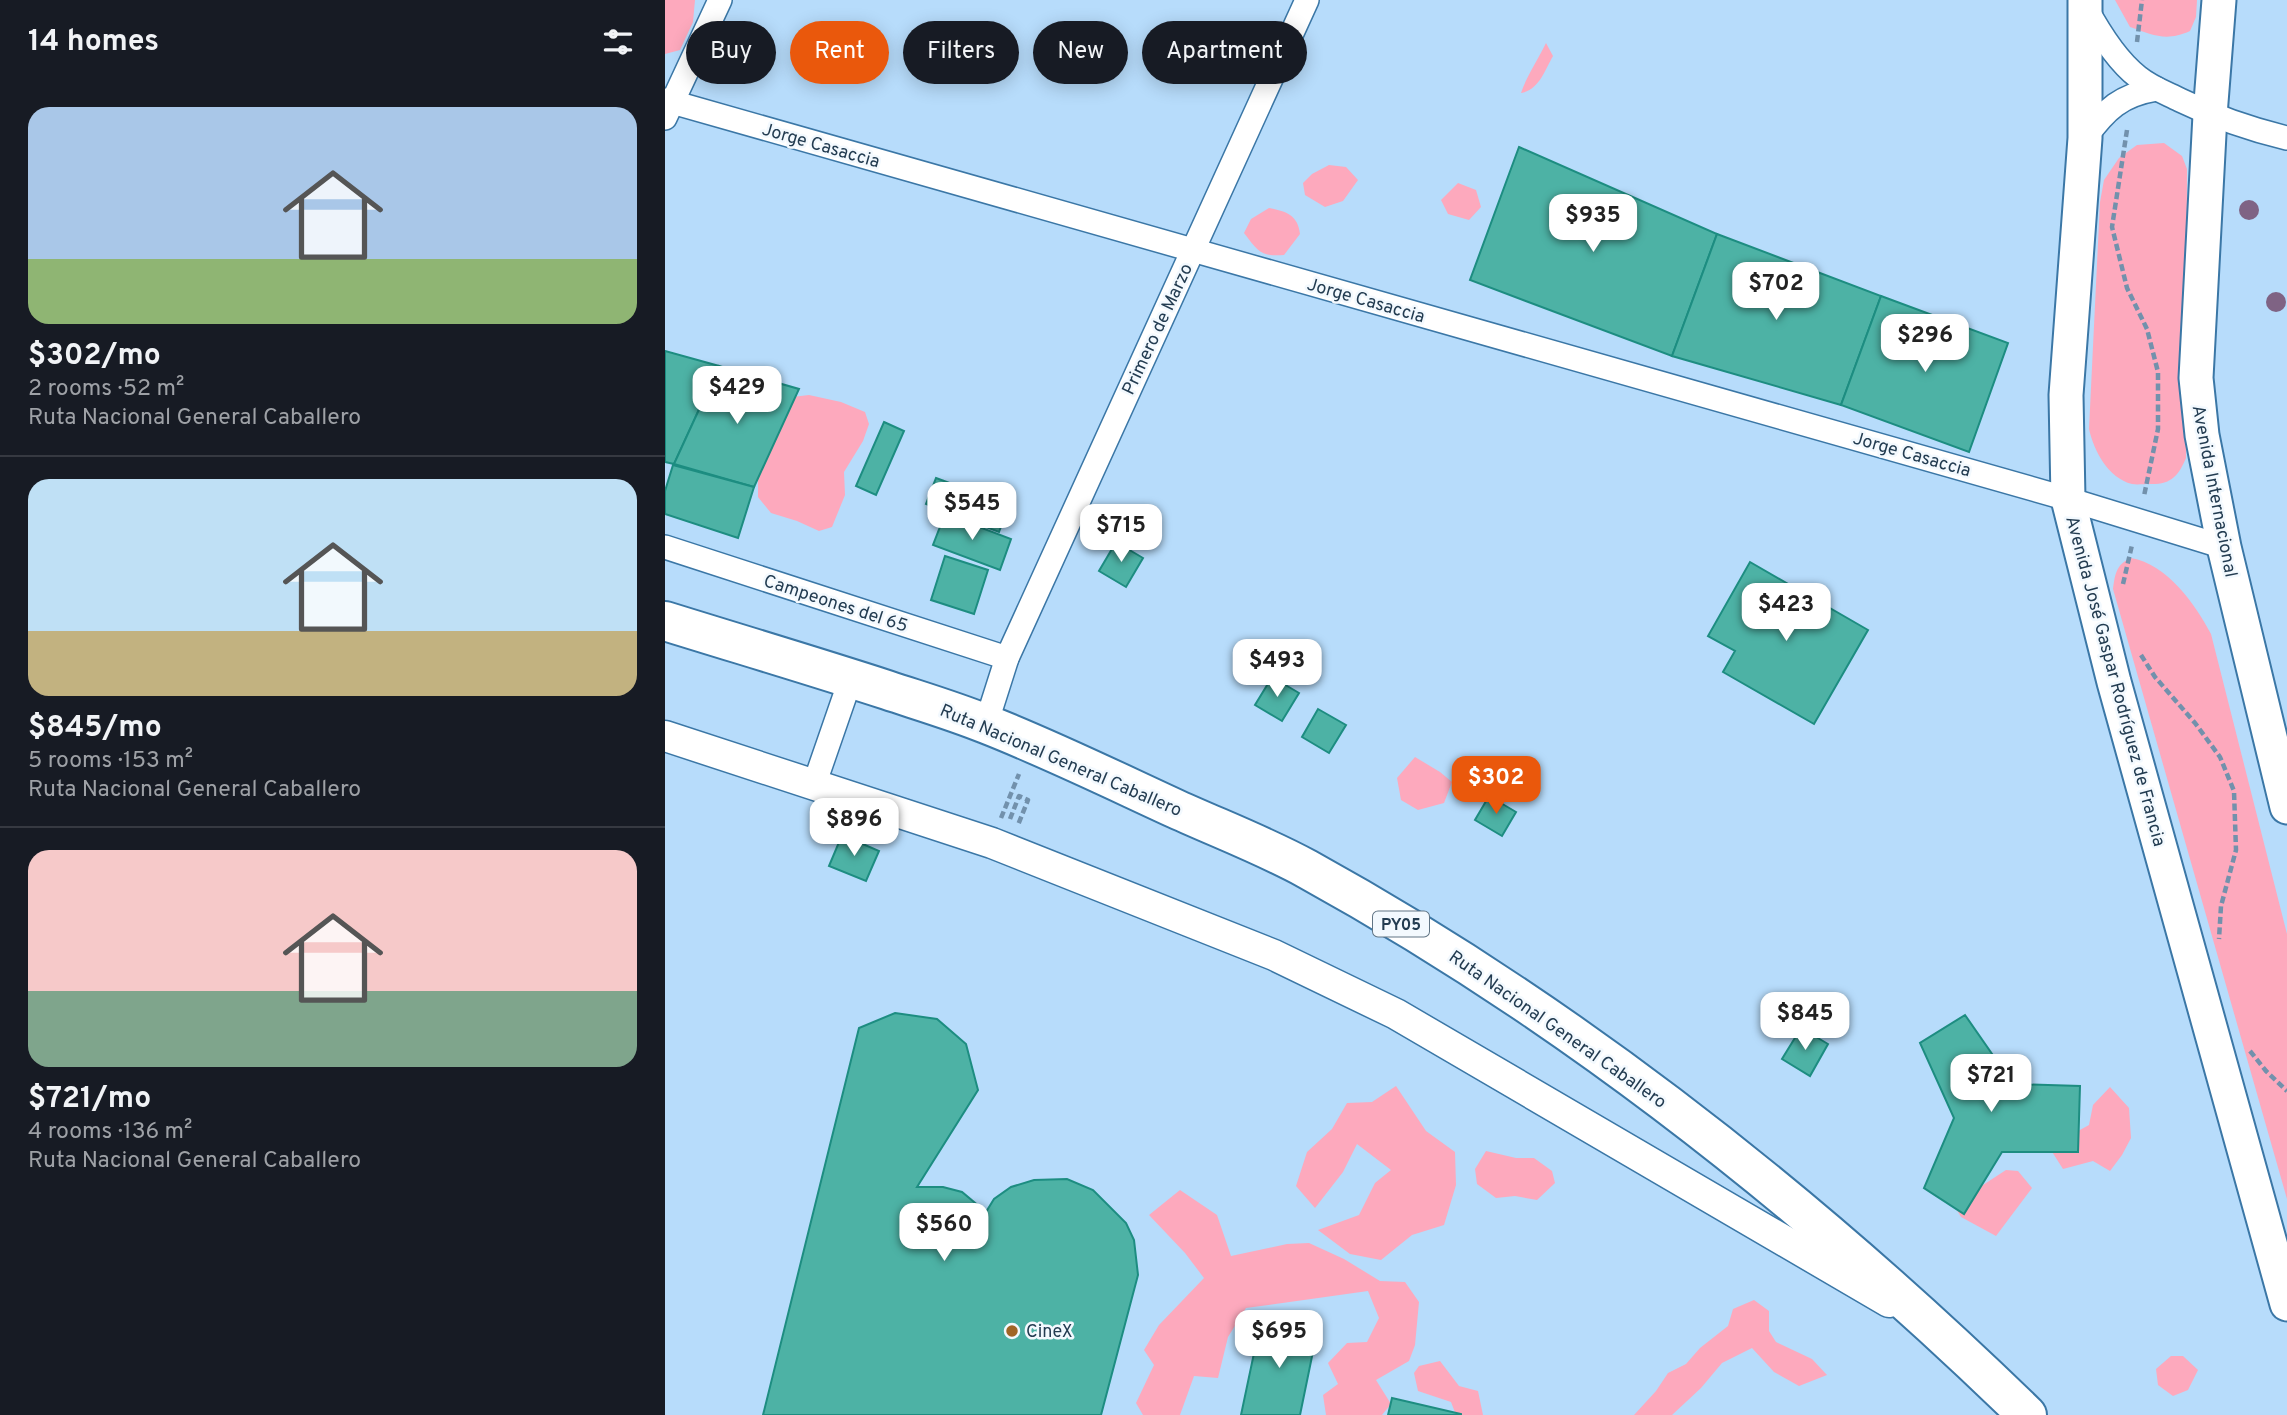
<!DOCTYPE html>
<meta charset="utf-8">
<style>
:root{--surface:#171b24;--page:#20242c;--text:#f1f3f6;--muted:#9ea1a6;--line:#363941;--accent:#ea580c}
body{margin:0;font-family:Overpass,sans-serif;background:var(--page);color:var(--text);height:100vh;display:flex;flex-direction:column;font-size:26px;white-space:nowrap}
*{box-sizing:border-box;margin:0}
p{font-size:23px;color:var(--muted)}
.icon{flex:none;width:38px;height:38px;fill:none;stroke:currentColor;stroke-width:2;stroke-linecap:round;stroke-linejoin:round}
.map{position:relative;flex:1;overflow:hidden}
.panel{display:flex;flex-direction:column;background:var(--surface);width:665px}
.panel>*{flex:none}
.banner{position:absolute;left:21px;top:21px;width:665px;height:63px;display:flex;gap:14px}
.price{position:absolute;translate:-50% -60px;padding:0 16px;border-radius:14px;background:#fff;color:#222;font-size:23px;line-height:46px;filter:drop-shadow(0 2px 4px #0008)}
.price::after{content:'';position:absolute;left:50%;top:42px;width:21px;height:16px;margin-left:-10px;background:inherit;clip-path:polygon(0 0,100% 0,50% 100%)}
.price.selected{background:var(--accent);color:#fff}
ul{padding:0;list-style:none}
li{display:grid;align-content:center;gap:14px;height:371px;padding:0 28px}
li+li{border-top:2px solid var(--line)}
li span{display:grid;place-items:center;height:217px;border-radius:21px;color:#555}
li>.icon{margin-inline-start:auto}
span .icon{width:126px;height:126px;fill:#fffc;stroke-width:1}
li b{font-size:30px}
h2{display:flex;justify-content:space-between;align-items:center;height:84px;padding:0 28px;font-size:30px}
.pill{padding:0 24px;border-radius:32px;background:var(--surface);box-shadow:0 4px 18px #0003;font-size:24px;line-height:63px}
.pill.selected{background:var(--accent);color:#fff}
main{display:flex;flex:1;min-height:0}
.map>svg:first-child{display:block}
.green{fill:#fda9bd}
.building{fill:#4db2a5;stroke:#1d8d81;stroke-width:2}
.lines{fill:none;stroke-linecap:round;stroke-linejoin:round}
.minor-casing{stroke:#3b77a6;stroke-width:26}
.tertiary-casing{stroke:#3b77a6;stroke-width:33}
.secondary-casing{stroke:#3b77a6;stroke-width:37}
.trunk-casing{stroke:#3b77a6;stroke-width:42}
.path{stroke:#7291ac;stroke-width:4.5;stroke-dasharray:7 3.5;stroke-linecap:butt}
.minor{stroke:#fff;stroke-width:23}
.tertiary{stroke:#fff;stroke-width:30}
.secondary{stroke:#fff;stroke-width:33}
.trunk{stroke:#fff;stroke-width:38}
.tree{fill:#7f6384}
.poi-dot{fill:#a06526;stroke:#f3f9fe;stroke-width:2.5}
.labels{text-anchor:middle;stroke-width:5;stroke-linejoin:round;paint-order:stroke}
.shield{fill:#f3f9fe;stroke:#617585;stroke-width:2}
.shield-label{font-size:16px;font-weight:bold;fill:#233c51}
.street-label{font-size:18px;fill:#233c51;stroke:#f3f9fe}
.poi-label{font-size:18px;fill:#233c51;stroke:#f3f9fe;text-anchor:start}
</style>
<main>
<section class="panel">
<h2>14 homes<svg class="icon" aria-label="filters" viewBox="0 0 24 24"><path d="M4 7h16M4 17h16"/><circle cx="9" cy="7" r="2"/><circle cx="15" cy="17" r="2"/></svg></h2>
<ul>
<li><span style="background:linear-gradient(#a9c7e8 70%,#8fb573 0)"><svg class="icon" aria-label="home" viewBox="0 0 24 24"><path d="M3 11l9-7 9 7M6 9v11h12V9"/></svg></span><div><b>$302/mo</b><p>2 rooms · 52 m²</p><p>Ruta Nacional General Caballero</p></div></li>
<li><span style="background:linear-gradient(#bfe0f5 70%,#c2b280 0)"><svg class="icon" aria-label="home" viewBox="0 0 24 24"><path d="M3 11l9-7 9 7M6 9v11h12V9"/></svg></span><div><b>$845/mo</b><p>5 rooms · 153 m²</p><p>Ruta Nacional General Caballero</p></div></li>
<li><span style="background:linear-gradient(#f6c9c9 65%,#7fa58c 0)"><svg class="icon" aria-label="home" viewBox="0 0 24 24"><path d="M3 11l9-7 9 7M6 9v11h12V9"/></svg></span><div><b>$721/mo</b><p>4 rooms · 136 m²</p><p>Ruta Nacional General Caballero</p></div></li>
</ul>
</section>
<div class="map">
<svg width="1622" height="1415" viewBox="0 0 1622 1415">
<rect width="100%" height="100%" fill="#b7dcfb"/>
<g class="green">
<path d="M0 0H30L28 22 15 50 0 54Z"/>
<path d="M1450 0H1532L1531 17 1525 31C1501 42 1488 35 1465 27Z"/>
<path d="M881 43 888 56C880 70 874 90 856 93 862 75 873 60 881 43Z"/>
<path d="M1499 143 1517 156 1522 169 1521 458C1513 477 1505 485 1484 484 1479 484 1472 485 1467 484 1443 478 1429 451 1424 429L1435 202 1439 180 1454 158 1472 145Z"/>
<path d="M664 165 681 167 693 180 678 201 660 207 640 195 638 183 647 174Z"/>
<path d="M793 183 811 190 816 207 804 220 783 214 776 200Z"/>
<path d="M604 208C621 211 633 215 635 234L619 255C595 257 593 251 579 233L586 219Z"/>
<path d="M144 395 176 402 200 412 204 424 198 441 179 472 180 495 167 527 154 531 132 521 106 513 93 497V468L127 397Z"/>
<path d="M1466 558C1502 564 1530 604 1546 634L1622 934V1199L1448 589C1450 575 1451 564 1466 558Z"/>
<path d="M750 757 775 772 787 782 779 803 753 810 736 800 732 778Z"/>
<path d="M731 1086 761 1131 790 1152 791 1185 779 1225 747 1235 716 1260 685 1254 653 1230 694 1215 710 1183 726 1170 692 1144 678 1172 650 1208 631 1186 642 1152 667 1129 682 1103 707 1102Z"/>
<path d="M1445 1087 1464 1108 1466 1138 1457 1155 1445 1171 1428 1161 1398 1169 1384 1147 1424 1125 1428 1105Z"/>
<path d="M821 1151 851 1158H869L887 1171 890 1183 872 1200 850 1196 831 1198 812 1184 810 1169Z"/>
<path d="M1341 1170 1353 1171 1367 1188 1331 1236 1296 1217 1290 1207 1298 1198Z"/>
<path d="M515 1190 552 1215 566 1256 622 1244 644 1243 679 1259 715 1281 740 1282 754 1302 750 1345 744 1361 711 1380 726 1404 717 1415H661L658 1395 673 1384 663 1363 682 1343 702 1342 714 1318 703 1291 581 1308 563 1337 553 1378 529 1376 515 1415H478L471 1403 489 1365 479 1350 494 1325 539 1278 520 1253 484 1215Z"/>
<path d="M1089 1300 1104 1311V1331L1111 1342 1147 1359 1162 1375 1134 1386 1109 1372 1087 1348 1057 1363 1036 1388 1007 1415H969L991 1391 1003 1373 1021 1364 1035 1348 1063 1326 1068 1309Z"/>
<path d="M1506 1356H1518L1533 1370 1523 1390 1508 1396 1493 1385 1491 1369Z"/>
<path d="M775 1361 794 1386 813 1391 818 1415H791L786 1402 753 1391 749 1373 754 1366Z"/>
</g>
<g class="building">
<path d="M854 147 1052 234 1007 356 805 280Z"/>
<path d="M1052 234 1216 296 1176 405 1007 356Z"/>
<path d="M1216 296 1343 343 1304 452 1176 405Z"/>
<path d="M0 351 54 366 9 464 0 462Z"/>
<path d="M54 366 134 389 89 487 9 464Z"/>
<path d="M219 422 239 431 211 495 191 486Z"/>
<path d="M8 465 89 487 73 538 0 514V491Z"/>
<path d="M271 478 344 505 334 532 261 504Z"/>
<path d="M280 514 346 539 335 570 268 545Z"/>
<path d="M451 542 478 558 461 587 434 571Z"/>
<path d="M280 556 323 570 309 614 266 600Z"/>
<path d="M1085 562 1203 630 1149 724 1058 672 1070 651 1043 636Z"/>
<path d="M607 677 634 693 617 721 590 705Z"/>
<path d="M653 709 681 725 664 753 637 737Z"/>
<path d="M824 796 851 812 837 836 810 820Z"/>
<path d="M177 835 214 851 201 881 164 866Z"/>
<path d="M230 1013 272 1019 301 1044 313 1090 252 1187H278L297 1192 321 1212 329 1199 346 1187 369 1180 402 1179 428 1190 461 1223 469 1240 473 1275 436 1415H98L194 1028Z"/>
<path d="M1300 1015 1348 1084 1415 1086 1413 1152H1337L1299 1214 1259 1188 1289 1118 1255 1043Z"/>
<path d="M1136 1028 1163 1044 1145 1076 1117 1059Z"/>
<path d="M596 1320 652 1332 635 1415H576Z"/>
<path d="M727 1398 796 1414V1415H723Z"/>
</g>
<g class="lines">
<g class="minor-casing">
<g id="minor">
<path d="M1421 8C1434 32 1451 60 1473 77 1485 87 1501 93 1515 100 1550 117 1584 129 1622 138"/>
<path d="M0 100 1403 499 1559 547"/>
<path d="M0 118 55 0"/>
<path d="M1420 138C1441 109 1456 95 1492 89"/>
<path d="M0 547 342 658"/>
<path d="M321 724 342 658 642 0"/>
<path d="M149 785 186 678"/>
</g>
</g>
<g class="tertiary-casing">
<path id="tertiary" d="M0 736 327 843 609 955 731 1014 1224 1302"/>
</g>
<g class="secondary-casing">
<g id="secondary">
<path d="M1420 0V138L1401 395 1403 499 1449 682 1622 1304"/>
<path d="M1554 0 1545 115 1531 378 1537 435 1559 547 1622 807"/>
</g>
</g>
<g class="trunk-casing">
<path id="trunk" d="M0 621C74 644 148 666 222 690 255 701 289 711 321 724 385 749 448 780 511 809 555 829 600 846 642 869 907 1015 1146 1205 1362 1415"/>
</g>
<g class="path">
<path d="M1472 42 1477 0"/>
<path d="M1462 130 1447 227 1462 288 1482 329 1493 372V429L1479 496"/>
<path d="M1458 584 1467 545"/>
<path d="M1476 655 1490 677 1530 723 1555 757 1569 791 1571 850 1556 906 1554 939"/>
<path d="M336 818 354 774"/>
<path d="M345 819 354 796 363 800 353 825"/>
<path d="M1585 1051 1601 1071 1622 1091"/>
</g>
<use href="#minor" class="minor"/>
<use href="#tertiary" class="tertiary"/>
<use href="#secondary" class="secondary"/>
<use href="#trunk" class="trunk"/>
</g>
<g class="tree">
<circle cx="1584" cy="210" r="10"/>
<circle cx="1611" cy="302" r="10"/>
</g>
<circle class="poi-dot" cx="347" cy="1331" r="7"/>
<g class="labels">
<rect class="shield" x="708" y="911.5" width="56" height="25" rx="5"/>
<g class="shield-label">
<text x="736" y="930">PY05</text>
</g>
<g class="street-label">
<text transform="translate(156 145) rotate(16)" y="6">Jorge Casaccia</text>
<text transform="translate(701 300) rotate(16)" y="6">Jorge Casaccia</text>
<text transform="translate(492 329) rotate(-65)" y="6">Primero de Marzo</text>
<text transform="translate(1247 454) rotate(16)" y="6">Jorge Casaccia</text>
<text transform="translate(1550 491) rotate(79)" y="6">Avenida Internacional</text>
<text transform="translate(171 603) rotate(18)" y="6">Campeones del 65</text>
<text transform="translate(1451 681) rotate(75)" y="6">Avenida José Gaspar Rodríguez de Francia</text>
<text transform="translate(396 760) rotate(23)" y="6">Ruta Nacional General Caballero</text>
<text transform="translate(893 1029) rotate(35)" y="6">Ruta Nacional General Caballero</text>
</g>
<g class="poi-label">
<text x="361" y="1337">CineX</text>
</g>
</g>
</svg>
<b class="price" style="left:928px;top:254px">$935</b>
<b class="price" style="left:1111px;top:322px">$702</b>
<b class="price" style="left:1260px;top:374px">$296</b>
<b class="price" style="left:72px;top:426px">$429</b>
<b class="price" style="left:307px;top:542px">$545</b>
<b class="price" style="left:456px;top:564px">$715</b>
<b class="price" style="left:1121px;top:643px">$423</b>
<b class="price" style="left:612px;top:699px">$493</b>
<b class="price selected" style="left:831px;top:816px">$302</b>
<b class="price" style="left:189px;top:858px">$896</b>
<b class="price" style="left:1140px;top:1052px">$845</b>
<b class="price" style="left:1326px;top:1114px">$721</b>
<b class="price" style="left:279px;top:1263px">$560</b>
<b class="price" style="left:614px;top:1370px">$695</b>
<div class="banner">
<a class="pill">Buy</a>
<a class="pill selected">Rent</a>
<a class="pill">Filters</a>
<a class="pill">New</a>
<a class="pill">Apartment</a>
</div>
</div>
</main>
